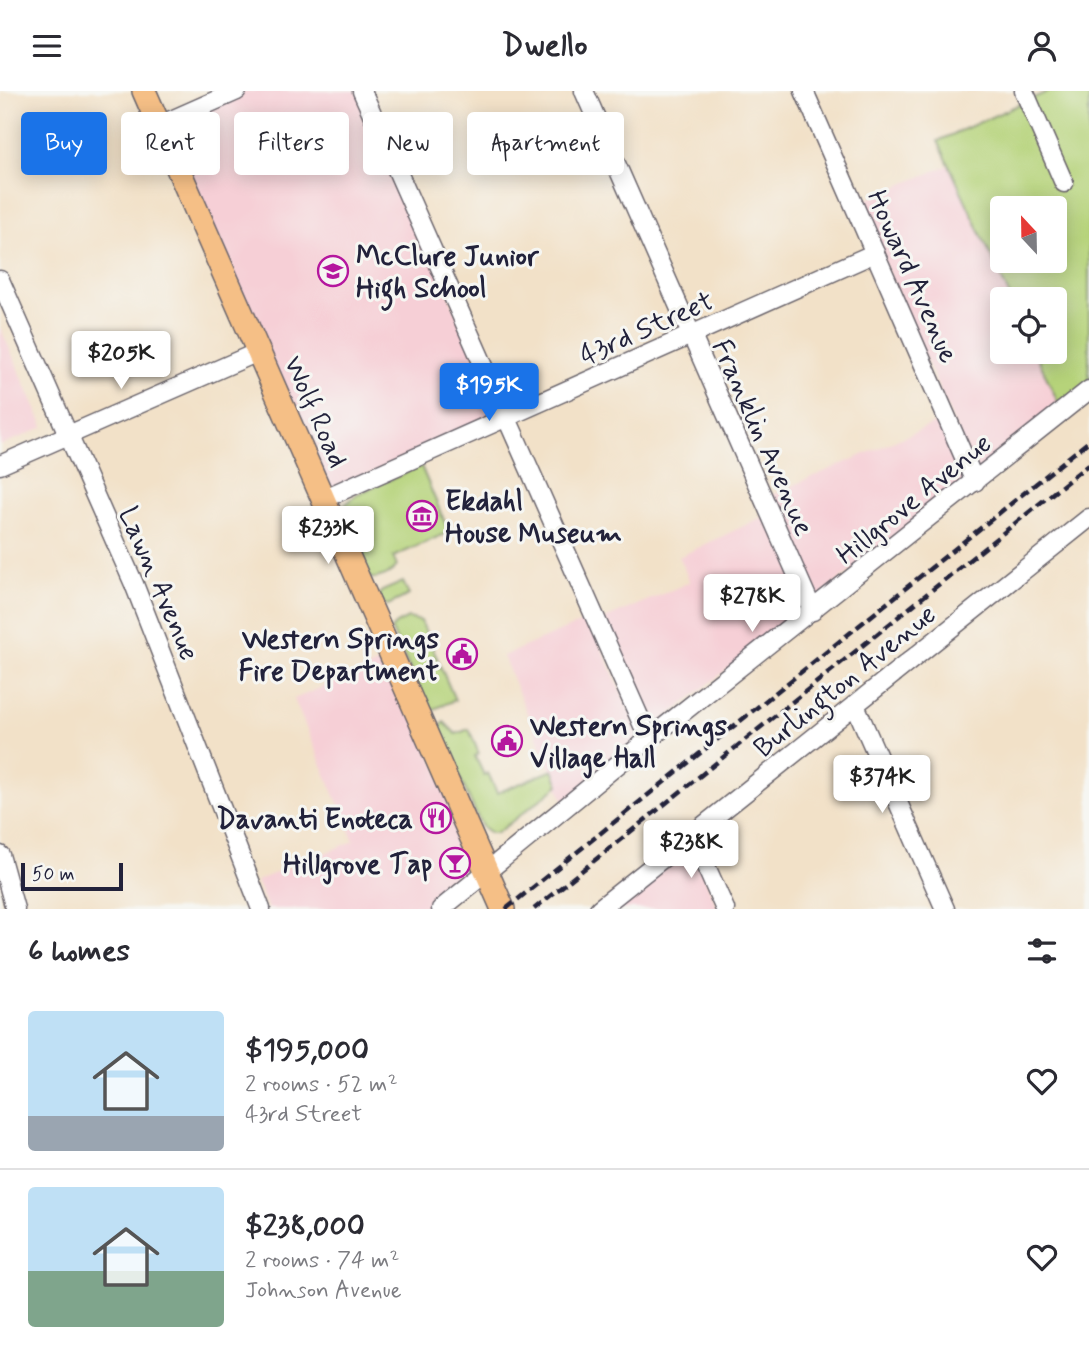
<!DOCTYPE html>
<meta charset="utf-8">
<style>
:root{--surface:#fff;--page:#f7f7f7;--text:#2b2b33;--muted:#7c7c81;--line:#e1e1e2;--accent:#1a73e8}
body{margin:0;font-family:Mynerve,sans-serif;background:var(--page);color:var(--text);height:100vh;display:flex;flex-direction:column;font-size:26px;white-space:nowrap}
*{box-sizing:border-box;margin:0}
p{font-size:23px;color:var(--muted)}
.icon{flex:none;width:38px;height:38px;fill:none;stroke:currentColor;stroke-width:2;stroke-linecap:round;stroke-linejoin:round}
.map{position:relative;height:818px;overflow:hidden}
.panel{display:flex;flex-direction:column;background:var(--surface);flex:1}
.panel>*{flex:none}
.top-card{position:absolute;left:21px;top:21px;width:700px;height:63px;display:flex;gap:14px}
.needle{width:46px;rotate:338deg}
.controls{position:absolute;left:990px;top:105px;display:grid;gap:14px}
.controls a{display:grid;place-items:center;width:77px;height:77px;border-radius:7px;background:var(--surface);box-shadow:0 4px 18px #0003;font-size:35px}
.scale{position:absolute;left:21px;bottom:18px;width:102px;box-sizing:border-box;padding-left:7px;border:4px solid #22223b;border-top:0;font-size:19px;line-height:24px;white-space:nowrap;color:#22223b;-webkit-text-stroke:5px #f6f6f2;paint-order:stroke}
.price{position:absolute;translate:-50% -60px;padding:0 16px;border-radius:7px;background:#fff;color:#222;font-size:23px;line-height:46px;filter:drop-shadow(0 2px 4px #0008)}
.price::after{content:'';position:absolute;left:50%;top:42px;width:21px;height:16px;margin-left:-10px;background:inherit;clip-path:polygon(0 0,100% 0,50% 100%)}
.price.on{background:var(--accent);color:#fff}
ul{padding:0;list-style:none}
li{display:flex;align-items:center;gap:21px;height:175px;padding:0 28px}
li+li{border-top:2px solid var(--line)}
li span{display:grid;place-items:center;flex:none;width:196px;height:140px;border-radius:7px;color:#555}
li>.icon{margin-inline-start:auto}
span .icon{width:84px;height:84px;fill:#fffc;stroke-width:1}
li b{font-size:30px}
h2{display:flex;justify-content:space-between;align-items:center;height:84px;padding:0 28px;font-size:30px}
.tag{padding:0 24px;border-radius:7px;background:var(--surface);box-shadow:0 4px 18px #0003;font-size:24px;line-height:63px}
.tag.on{background:var(--accent);color:#fff}
header{display:flex;justify-content:space-between;align-items:center;height:91px;padding:0 28px;background:var(--surface);font-size:32px;font-weight:700}
.map>svg:first-child{display:block}
.built{fill:#f6cfd6}
.green{fill:#b6d37a;stroke:#6c7a5a;stroke-width:2;fill-rule:evenodd}
.lines{fill:none;stroke-linecap:round;stroke-linejoin:round}
.minor-casing{stroke:#6b656c;stroke-width:21}
.major-casing{stroke:#6b656c;stroke-width:26}
.minor{stroke:#fff;stroke-width:18}
.major{stroke:#f5bf86;stroke-width:23}
.rail{stroke:#22223b;stroke-width:4.5;stroke-dasharray:10 5;stroke-linecap:butt}
.labels{text-anchor:middle;stroke-width:6;stroke-linejoin:round;paint-order:stroke}
.poi-label{font-size:28px;font-weight:bold;fill:#22223b;stroke:#f6f6f2;text-anchor:start}
.street-label{font-size:28px;fill:#22223b;stroke:#f6f6f2}
</style>
<header><svg class="icon" aria-label="menu" viewBox="0 0 24 24"><path d="M4 6h16M4 12h16M4 18h16"/></svg>Dwello<svg class="icon" aria-label="person" viewBox="0 0 24 24"><circle cx="12" cy="8" r="4"/><path d="M4 21q1-7 8-7t8 7"/></svg></header>
<div class="map">
<svg width="1089" height="818" viewBox="0 0 1089 818">
<rect width="100%" height="100%" fill="#f6f6f2"/>
<filter id="ink" filterUnits="userSpaceOnUse"><feTurbulence type="fractalNoise" baseFrequency=".0143" numOctaves="2"/><feDisplacementMap in="SourceGraphic" scale="14" xChannelSelector="R" yChannelSelector="G"/><feConvolveMatrix kernelMatrix="1 2 1 2 8 2 1 2 1" color-interpolation-filters="sRGB"/></filter>
<filter id="wash" filterUnits="userSpaceOnUse"><feTurbulence type="fractalNoise" baseFrequency=".00686" numOctaves="4" result="noise"/><feDisplacementMap in="SourceGraphic" scale="28" xChannelSelector="R" yChannelSelector="G"/><feGaussianBlur stdDeviation="1.57" result="paint"/><feColorMatrix in="noise" values="0 0 0 0 0 0 0 0 0 0 0 0 0 0 0 0 0 1.4 0 .05"/><feComposite in="paint" operator="in"/></filter>
<g filter="url(#wash)">
<rect width="100%" height="100%" fill="#f2e1c8"/>
<g class="built">
<path d="M244 0H358L502 325 325 402 164 35Z"/>
<path d="M949 74 1011 208H1003V261H1035L1061 318 977 385 858 112Z"/>
<path d="M0 236 44 336 0 355Z"/>
<path d="M943 329 968 387 652 638 605 528 690 491 679 466 777 419 771 404Z"/>
<path d="M589 528 642 648 564 710 503 565Z"/>
<path d="M389 568 482 780 434 818H268L256 790 354 750 294 608Z"/>
<path d="M690 752 718 818H603Z"/>
</g>
<g class="green">
<path d="M1049 0H1089V294L1061 318 1035 261H1055V208H1011L938 50ZM1003 117H1055V170H1003Z"/>
<path d="M421 375 449 441 393 466 397 475C391 483 379 488 370 487L344 428V415L357 403Z"/>
<path d="M403 491 409 504 388 514 380 512 377 505 382 500Z"/>
<path d="M408 527 421 530 455 609 430 620 391 538 396 533Z"/>
<path d="M444 631 456 643 469 638 479 663 475 665 484 684 488 682 497 702 553 679 559 694 497 742H491L482 736 438 638Z"/>
</g>
</g>
<g filter="url(#ink)">
<g class="lines">
<g class="minor-casing">
<g id="minor">
<path d="M362 0 649 648"/>
<path d="M584 0 813 520"/>
<path d="M804 0 975 391"/>
<path d="M1024 0 1064 92"/>
<path d="M160 34 237 0"/>
<path d="M0 189 134 493 261 818"/>
<path d="M0 374 258 261"/>
<path d="M323 408 875 162"/>
<path d="M855 614 945 818"/>
<path d="M692 744 725 818"/>
<path d="M0 764 15 818"/>
<path d="M441 818 649 648 1089 299"/>
<path d="M599 818 1089 427"/>
</g>
</g>
<g class="major-casing">
<path id="major" d="M144 0 503 818"/>
</g>
<use href="#minor" class="minor"/>
<use href="#major" class="major"/>
<g class="rail">
<path d="M506 818 1089 350"/>
<path d="M534 818 1089 373"/>
</g>
</g>
</g>
<defs>
<g id="school-ring" transform="scale(1.575)"><circle r="9.5" fill="#f6f6f2" stroke="#b5179e" stroke-width="1.5"/><path d="M0-5L7-2L0 1L-7-2ZM-4 1L0 2.5L4 1V4Q0 6-4 4Z" fill="#b5179e"/></g>
<g id="museum-ring" transform="scale(1.575)"><circle r="9.5" fill="#f6f6f2" stroke="#b5179e" stroke-width="1.5"/><path d="M0-6L6-3V-2H-6V-3ZM-5-1h2V3h-2ZM-1-1h2V3h-2ZM3-1h2V3H3ZM-6 4H6V6H-6Z" fill="#b5179e"/></g>
<g id="civic-ring" transform="scale(1.575)"><circle r="9.5" fill="#f6f6f2" stroke="#b5179e" stroke-width="1.5"/><path d="M-.6-6.5H3V-4.5H.6V-3L4-1V1h2V6H-6V1h2V-1L-.6-3ZM-1.2 2.5V6h2.4V2.5Z" fill="#b5179e"/></g>
<g id="restaurant-ring" transform="scale(1.575)"><circle r="9.5" fill="#f6f6f2" stroke="#b5179e" stroke-width="1.5"/><path d="M-5-6h1v4h1v-4h1v4h1v-4h1v5L-1.5 .5V6h-2V.5L-5-1ZM5-6V6H3V1.5H1.5Q1.5-4 5-6Z" fill="#b5179e"/></g>
<g id="bar-ring" transform="scale(1.575)"><circle r="9.5" fill="#f6f6f2" stroke="#b5179e" stroke-width="1.5"/><path d="M-6-5H6L.8 .8V4.5H3.5V6h-7V4.5H-.8V.8Z" fill="#b5179e"/></g>
</defs>
<g fill-rule="evenodd">
<use href="#school-ring" x="333" y="180"/>
<use href="#museum-ring" x="422" y="425"/>
<use href="#civic-ring" x="462" y="563"/>
<use href="#civic-ring" x="507" y="650"/>
<use href="#restaurant-ring" x="436" y="727"/>
<use href="#bar-ring" x="455" y="772"/>
</g>
<g class="labels">
<g class="poi-label">
<text x="356" y="174">McClure Junior<tspan x="356" dy="32">High School</tspan></text>
<text x="445" y="419">Ekdahl<tspan x="445" dy="32">House Museum</tspan></text>
<text x="439" y="557" text-anchor="end">Western Springs<tspan x="439" dy="32">Fire Department</tspan></text>
<text x="530" y="644">Western Springs<tspan x="530" dy="32">Village Hall</tspan></text>
<text x="413" y="737" text-anchor="end">Davanti Enoteca</text>
<text x="432" y="782" text-anchor="end">Hillgrove Tap</text>
</g>
<g class="street-label">
<text transform="translate(914 185) rotate(66)" y="10">Howard Avenue</text>
<text transform="translate(646 236) rotate(-24)" y="10">43rd Street</text>
<text transform="translate(317 320) rotate(66)" y="10">Wolf Road</text>
<text transform="translate(764 346) rotate(66)" y="10">Franklin Avenue</text>
<text transform="translate(913 407) rotate(-39)" y="10">Hillgrove Avenue</text>
<text transform="translate(160 492) rotate(67)" y="10">Lawn Avenue</text>
<text transform="translate(844 589) rotate(-39)" y="10">Burlington Avenue</text>
</g>
</g>
</svg>
<div class="controls">
<a><svg class="needle" viewBox="-14 -14 28 28"><path d="M0-13l5 13h-10z" fill="#e53935"/><path d="M0 13l5-13h-10z" fill="#7c7c81"/></svg></a>
<a><svg class="icon" aria-label="locate" viewBox="0 0 24 24"><circle cx="12" cy="12" r="6"/><path d="M12 2v4M12 18v4M2 12h4M18 12h4"/></svg></a>
</div>
<div class="scale">50 m</div>
<b class="price" style="left:121px;top:300px">$205K</b>
<b class="price on" style="left:489px;top:332px">$195K</b>
<b class="price" style="left:328px;top:475px">$233K</b>
<b class="price" style="left:752px;top:543px">$278K</b>
<b class="price" style="left:882px;top:724px">$374K</b>
<b class="price" style="left:691px;top:789px">$238K</b>
<div class="top-card">
<a class="tag on">Buy</a>
<a class="tag">Rent</a>
<a class="tag">Filters</a>
<a class="tag">New</a>
<a class="tag">Apartment</a>
</div>
</div>
<section class="panel">
<h2>6 homes<svg class="icon" aria-label="filters" viewBox="0 0 24 24"><path d="M4 7h16M4 17h16"/><circle cx="9" cy="7" r="2"/><circle cx="15" cy="17" r="2"/></svg></h2>
<ul>
<li><span style="background:linear-gradient(#bfe0f5 75%,#9aa5b1 0)"><svg class="icon" aria-label="home" viewBox="0 0 24 24"><path d="M3 11l9-7 9 7M6 9v11h12V9"/></svg></span><div><b>$195,000</b><p>2 rooms · 52 m²</p><p>43rd Street</p></div><svg class="icon" aria-label="heart" viewBox="0 0 24 24"><path d="M12 20l-8-8c-3-5 5-10 8-4 3-6 11-1 8 4z"/></svg></li>
<li><span style="background:linear-gradient(#bfe0f5 60%,#7fa58c 0)"><svg class="icon" aria-label="home" viewBox="0 0 24 24"><path d="M3 11l9-7 9 7M6 9v11h12V9"/></svg></span><div><b>$238,000</b><p>2 rooms · 74 m²</p><p>Johnson Avenue</p></div><svg class="icon" aria-label="heart" viewBox="0 0 24 24"><path d="M12 20l-8-8c-3-5 5-10 8-4 3-6 11-1 8 4z"/></svg></li>
</ul>
</section>
